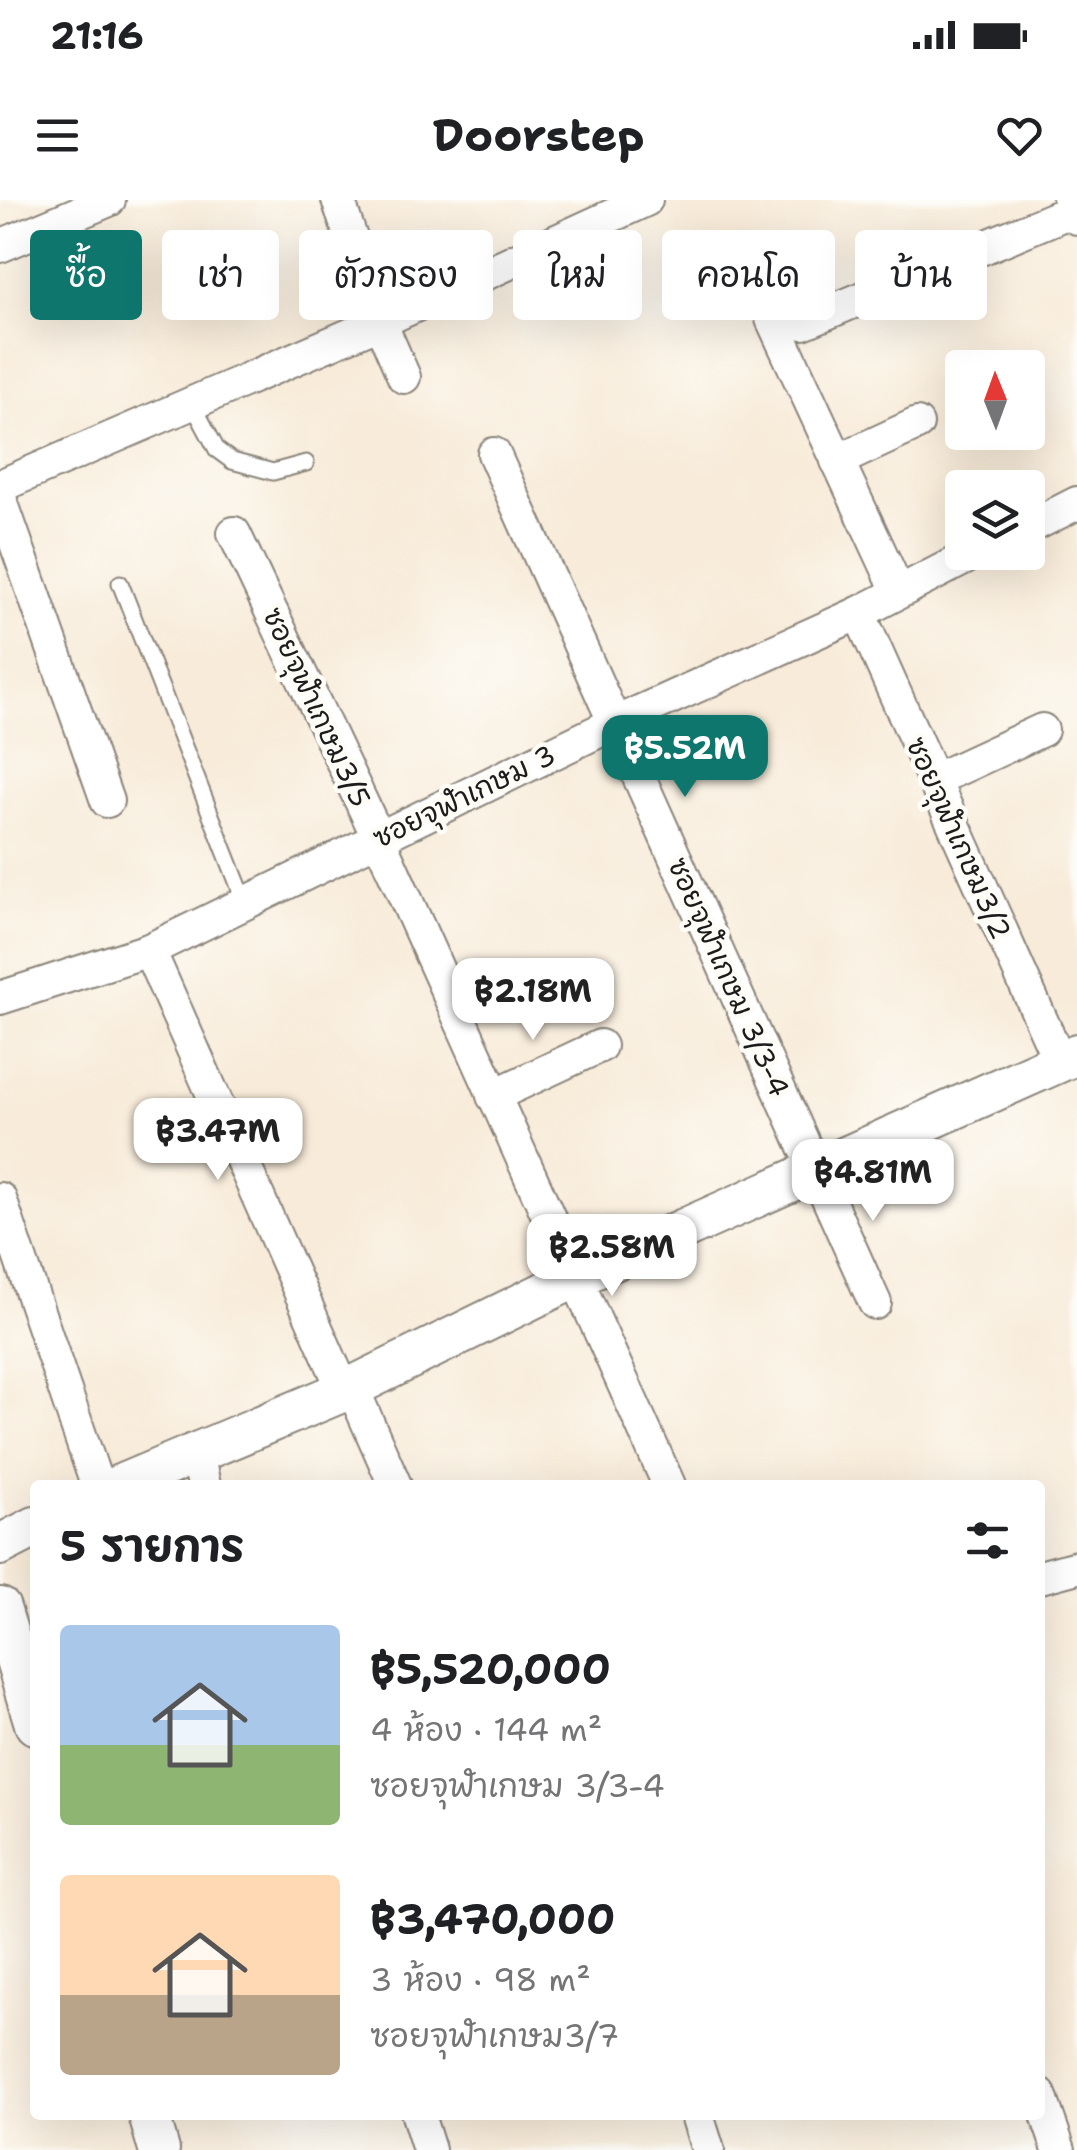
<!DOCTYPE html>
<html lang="th">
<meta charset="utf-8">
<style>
:root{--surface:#fff;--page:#f6f6f6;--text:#202124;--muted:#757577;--accent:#0f766e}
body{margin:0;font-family:"Shantell Sans","Playpen Sans Thai",sans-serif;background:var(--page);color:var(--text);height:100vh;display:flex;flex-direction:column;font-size:38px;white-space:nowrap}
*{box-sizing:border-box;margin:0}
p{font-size:32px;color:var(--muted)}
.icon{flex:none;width:55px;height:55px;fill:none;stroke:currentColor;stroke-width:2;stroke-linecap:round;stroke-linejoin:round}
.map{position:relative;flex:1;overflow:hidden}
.drawer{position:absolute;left:30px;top:1280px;width:1015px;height:640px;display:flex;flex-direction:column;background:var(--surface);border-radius:10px;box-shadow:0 10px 40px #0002}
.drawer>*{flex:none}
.hud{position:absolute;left:30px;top:30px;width:1018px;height:90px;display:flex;gap:20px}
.needle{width:65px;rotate:359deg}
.tools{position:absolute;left:945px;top:150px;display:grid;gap:20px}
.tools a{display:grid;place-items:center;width:100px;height:100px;border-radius:10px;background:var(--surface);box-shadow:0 10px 40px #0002;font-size:50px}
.price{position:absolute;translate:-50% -85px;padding:0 22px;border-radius:20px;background:#fff;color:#222;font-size:32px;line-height:65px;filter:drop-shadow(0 2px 5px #0008)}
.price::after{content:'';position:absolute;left:50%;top:60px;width:30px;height:22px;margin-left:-15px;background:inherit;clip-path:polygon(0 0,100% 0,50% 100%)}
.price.on{background:var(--accent);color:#fff}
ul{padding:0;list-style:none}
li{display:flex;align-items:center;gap:30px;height:250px;padding:0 30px}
li span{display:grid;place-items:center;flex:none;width:280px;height:200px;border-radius:10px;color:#555}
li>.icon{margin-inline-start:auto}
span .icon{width:120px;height:120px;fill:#fffc;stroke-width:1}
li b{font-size:42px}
h2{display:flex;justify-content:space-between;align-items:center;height:120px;padding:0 30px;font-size:42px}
.pill{padding:0 35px;border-radius:10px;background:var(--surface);box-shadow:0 10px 40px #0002;font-size:35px;line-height:90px}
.pill.on{background:var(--accent);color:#fff}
.status{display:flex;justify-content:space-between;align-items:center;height:70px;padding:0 50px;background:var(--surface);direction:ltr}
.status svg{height:28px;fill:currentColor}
header{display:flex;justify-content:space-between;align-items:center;height:130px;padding:0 30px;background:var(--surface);font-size:45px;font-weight:700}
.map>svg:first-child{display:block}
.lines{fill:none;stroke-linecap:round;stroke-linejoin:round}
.service-casing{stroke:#8a847a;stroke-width:19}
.minor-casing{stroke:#8a847a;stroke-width:36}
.tertiary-casing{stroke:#8a847a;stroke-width:44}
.service{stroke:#fff;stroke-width:15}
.minor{stroke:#fff;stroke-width:32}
.tertiary{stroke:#fff;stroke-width:40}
.labels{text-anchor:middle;stroke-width:9;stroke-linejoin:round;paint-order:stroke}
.street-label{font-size:28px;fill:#1c1c1c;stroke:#fdfcf7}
</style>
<div class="status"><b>21:16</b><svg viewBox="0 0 49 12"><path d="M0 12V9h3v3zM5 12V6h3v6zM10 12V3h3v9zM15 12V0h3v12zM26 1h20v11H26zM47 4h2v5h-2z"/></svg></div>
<header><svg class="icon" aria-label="menu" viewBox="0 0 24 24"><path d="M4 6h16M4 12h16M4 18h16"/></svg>Doorstep<svg class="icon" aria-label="heart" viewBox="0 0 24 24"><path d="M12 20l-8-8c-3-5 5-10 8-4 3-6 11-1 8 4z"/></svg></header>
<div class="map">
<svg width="1077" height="1950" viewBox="0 0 1077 1950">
<rect width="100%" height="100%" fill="#fdfcf7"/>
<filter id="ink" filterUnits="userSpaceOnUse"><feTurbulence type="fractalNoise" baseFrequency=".01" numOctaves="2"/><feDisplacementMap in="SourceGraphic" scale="20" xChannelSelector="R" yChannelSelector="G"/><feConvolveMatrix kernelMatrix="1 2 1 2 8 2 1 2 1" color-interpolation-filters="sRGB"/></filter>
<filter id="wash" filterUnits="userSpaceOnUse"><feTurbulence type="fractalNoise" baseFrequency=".0048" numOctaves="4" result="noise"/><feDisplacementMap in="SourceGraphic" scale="40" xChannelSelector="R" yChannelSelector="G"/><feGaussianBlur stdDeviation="2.25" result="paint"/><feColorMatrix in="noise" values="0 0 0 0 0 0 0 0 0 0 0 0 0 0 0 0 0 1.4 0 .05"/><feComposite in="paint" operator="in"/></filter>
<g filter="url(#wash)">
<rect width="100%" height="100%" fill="#f8ebd9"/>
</g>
<g filter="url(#ink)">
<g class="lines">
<g class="service-casing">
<g id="service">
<path d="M192 203 217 250 232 261 273 272 306 263"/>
<path d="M120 383 245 702"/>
</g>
</g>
<g class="minor-casing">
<g id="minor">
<path d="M338 0 380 122 404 177"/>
<path d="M0 46 109 0"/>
<path d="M772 119 898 391"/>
<path d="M803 123 1076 9"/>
<path d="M494 254 875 1103"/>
<path d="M837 261 917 224"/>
<path d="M0 286 380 122 646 0"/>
<path d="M0 298 107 601"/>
<path d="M1028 328 1077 303"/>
<path d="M234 333 378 637 669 1285"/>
<path d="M859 413 1060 862"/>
<path d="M934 580 1042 530"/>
<path d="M149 750 344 1191"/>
<path d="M0 798 149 750 617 522 859 413 977 352"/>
<path d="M493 896 600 846"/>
<path d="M0 999 97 1285"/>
<path d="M352 1187 395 1285"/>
<path d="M197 1253 204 1285"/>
<path d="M1040 1377 1077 1367"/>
<path d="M1040 1895 1059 1950"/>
<path d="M418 1915 429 1950"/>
<path d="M697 1915 708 1950"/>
</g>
</g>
<g class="tertiary-casing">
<g id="tertiary">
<path d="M1073 0 1077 14"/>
<path d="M120 1285 344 1191 574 1078 1077 854"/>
<path d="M0 1345 35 1327"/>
<path d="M0 1408 35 1524"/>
<path d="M149 1915 159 1950"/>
</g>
</g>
<use href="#service" class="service"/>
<use href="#minor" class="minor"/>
<use href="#tertiary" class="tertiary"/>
</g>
</g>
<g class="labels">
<g class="street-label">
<text transform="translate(317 507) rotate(65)" y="10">ซอยจุฬาเกษม3/5</text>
<text transform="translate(464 596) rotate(-26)" y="10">ซอยจุฬาเกษม 3</text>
<text transform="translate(959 638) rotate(66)" y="10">ซอยจุฬาเกษม3/2</text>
<text transform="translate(729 777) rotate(66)" y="10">ซอยจุฬาเกษม 3/3-4</text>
</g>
</g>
</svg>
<div class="tools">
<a><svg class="needle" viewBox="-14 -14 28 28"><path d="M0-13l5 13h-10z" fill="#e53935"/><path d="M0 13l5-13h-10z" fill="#757577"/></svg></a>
<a><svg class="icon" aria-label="layers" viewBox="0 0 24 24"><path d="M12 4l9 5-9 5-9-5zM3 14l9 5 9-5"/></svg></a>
</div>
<b class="price on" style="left:685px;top:600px">฿5.52M</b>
<b class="price" style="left:533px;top:843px">฿2.18M</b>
<b class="price" style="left:218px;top:983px">฿3.47M</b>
<b class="price" style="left:873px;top:1024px">฿4.81M</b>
<b class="price" style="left:612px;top:1099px">฿2.58M</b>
<div class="hud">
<a class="pill on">ซื้อ</a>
<a class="pill">เช่า</a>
<a class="pill">ตัวกรอง</a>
<a class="pill">ใหม่</a>
<a class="pill">คอนโด</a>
<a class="pill">บ้าน</a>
</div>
<section class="drawer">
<h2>5 รายการ<svg class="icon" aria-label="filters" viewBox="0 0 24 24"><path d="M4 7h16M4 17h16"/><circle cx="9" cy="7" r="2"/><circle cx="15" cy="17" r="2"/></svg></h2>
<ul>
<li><span style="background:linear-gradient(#a9c7e8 60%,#8fb573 0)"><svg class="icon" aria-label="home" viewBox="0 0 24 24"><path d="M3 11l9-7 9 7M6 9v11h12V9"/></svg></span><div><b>฿5,520,000</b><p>4 ห้อง · 144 m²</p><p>ซอยจุฬาเกษม 3/3-4</p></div></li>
<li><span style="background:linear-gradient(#ffd9b3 60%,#b9a48a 0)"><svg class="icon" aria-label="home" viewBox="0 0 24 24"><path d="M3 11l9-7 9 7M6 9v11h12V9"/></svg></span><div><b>฿3,470,000</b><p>3 ห้อง · 98 m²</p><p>ซอยจุฬาเกษม3/7</p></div></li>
</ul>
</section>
</div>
